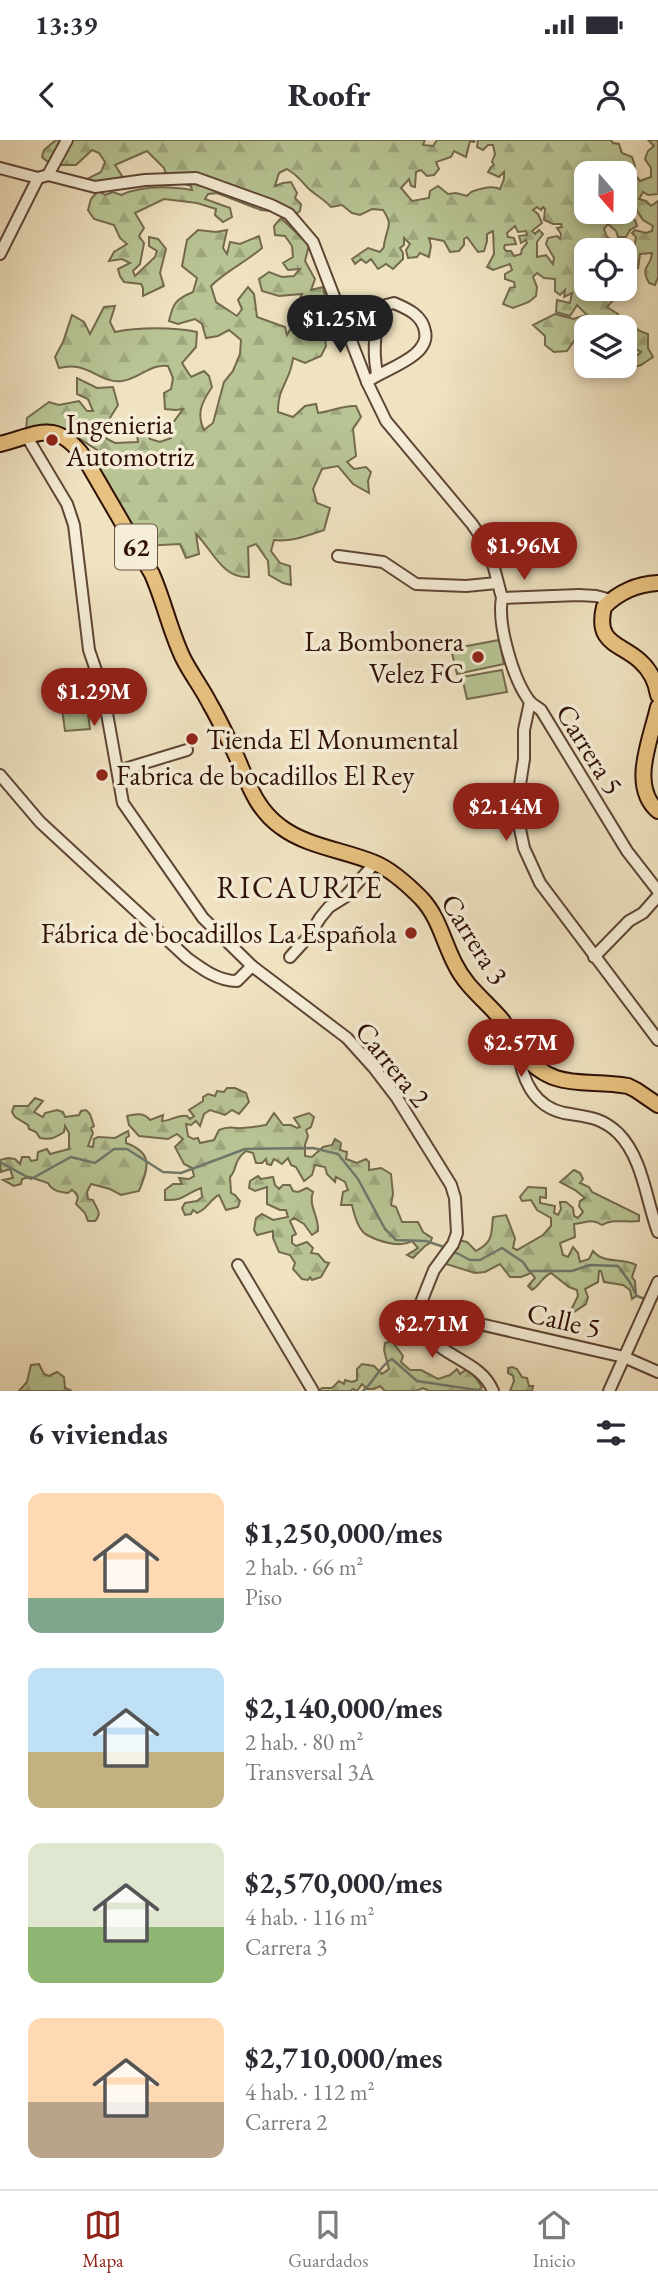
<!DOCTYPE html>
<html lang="es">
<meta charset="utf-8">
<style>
:root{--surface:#fff;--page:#f7f7f7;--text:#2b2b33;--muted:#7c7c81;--line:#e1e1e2;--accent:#8f2418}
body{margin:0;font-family:"EB Garamond",serif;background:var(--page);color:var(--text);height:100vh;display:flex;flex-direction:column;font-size:26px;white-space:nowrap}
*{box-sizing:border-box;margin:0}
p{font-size:23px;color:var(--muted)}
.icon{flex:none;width:38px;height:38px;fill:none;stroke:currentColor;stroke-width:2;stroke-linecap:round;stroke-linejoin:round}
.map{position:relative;height:1251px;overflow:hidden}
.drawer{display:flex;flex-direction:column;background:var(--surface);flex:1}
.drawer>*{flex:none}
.needle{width:46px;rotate:160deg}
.controls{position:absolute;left:574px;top:21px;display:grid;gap:14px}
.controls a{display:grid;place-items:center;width:63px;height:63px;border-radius:14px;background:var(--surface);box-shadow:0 4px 10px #0003;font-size:35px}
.price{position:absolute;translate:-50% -60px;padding:0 16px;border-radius:24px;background:var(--accent);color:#fff;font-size:23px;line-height:46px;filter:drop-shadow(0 2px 4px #0008)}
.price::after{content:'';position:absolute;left:50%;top:42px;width:21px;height:16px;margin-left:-10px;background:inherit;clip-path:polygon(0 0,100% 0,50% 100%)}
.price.selected{background:#222;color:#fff}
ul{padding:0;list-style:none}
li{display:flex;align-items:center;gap:21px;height:175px;padding:0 28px}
li span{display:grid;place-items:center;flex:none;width:196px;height:140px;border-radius:14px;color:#555}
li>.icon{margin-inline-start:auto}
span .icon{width:84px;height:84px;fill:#fffc;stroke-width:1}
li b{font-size:30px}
h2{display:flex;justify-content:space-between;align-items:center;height:84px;padding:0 28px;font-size:30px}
.status{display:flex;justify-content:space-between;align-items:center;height:49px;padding:0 35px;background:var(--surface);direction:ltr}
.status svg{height:19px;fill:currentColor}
header{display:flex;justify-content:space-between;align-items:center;height:91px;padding:0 28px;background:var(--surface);font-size:32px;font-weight:800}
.tab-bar{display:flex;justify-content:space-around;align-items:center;height:98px;border-top:2px solid var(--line);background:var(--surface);font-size:19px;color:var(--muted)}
.tab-bar a{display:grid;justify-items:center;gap:4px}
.tab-bar .selected{color:var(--accent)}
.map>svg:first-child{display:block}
.forest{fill:url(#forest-firs);stroke:#746a4d;stroke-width:2;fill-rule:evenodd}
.pitch{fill:#b8c494;stroke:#746a4d;stroke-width:2}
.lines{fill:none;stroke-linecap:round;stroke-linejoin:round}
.stream{stroke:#70786b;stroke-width:2.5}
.minor-casing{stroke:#5f4535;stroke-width:14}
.major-casing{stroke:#2f1006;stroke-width:18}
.minor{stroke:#f5edd7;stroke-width:10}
.major{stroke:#e8c280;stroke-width:14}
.poi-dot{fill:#8f2418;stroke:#f5edd7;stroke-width:2.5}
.labels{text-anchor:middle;stroke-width:7;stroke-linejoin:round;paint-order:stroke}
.shield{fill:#f5edd7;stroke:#6a5245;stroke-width:2}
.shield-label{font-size:26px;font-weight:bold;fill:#2f1006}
.poi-label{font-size:28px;fill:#2f1006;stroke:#f5edd7;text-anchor:start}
.street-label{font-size:28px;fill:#2f1006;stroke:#f5edd7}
.neighbourhood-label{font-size:30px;letter-spacing:2px;fill:#2f1006;stroke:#f5edd7}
</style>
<div class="status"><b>13:39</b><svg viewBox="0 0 49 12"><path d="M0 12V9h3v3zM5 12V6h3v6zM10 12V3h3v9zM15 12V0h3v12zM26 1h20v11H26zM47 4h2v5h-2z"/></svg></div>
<header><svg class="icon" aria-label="back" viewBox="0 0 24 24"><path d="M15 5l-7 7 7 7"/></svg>Roofr<svg class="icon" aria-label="person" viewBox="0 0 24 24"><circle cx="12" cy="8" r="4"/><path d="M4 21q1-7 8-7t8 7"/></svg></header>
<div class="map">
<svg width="658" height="1251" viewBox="0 0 658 1251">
<defs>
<pattern id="forest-firs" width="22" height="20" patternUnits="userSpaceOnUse" patternTransform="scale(1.75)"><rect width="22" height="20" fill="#b8c494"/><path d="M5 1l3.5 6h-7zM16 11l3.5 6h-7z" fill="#9ea77e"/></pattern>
</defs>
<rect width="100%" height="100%" fill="#f0e3c1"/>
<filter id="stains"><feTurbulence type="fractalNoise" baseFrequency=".00286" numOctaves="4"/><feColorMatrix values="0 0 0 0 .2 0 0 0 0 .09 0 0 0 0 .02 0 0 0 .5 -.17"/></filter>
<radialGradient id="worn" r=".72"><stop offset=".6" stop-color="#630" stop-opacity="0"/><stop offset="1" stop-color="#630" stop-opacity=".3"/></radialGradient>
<g class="forest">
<path d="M56 0H425L423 5 433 6 437 0H475L474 2 470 1 466 17 454 11 451 17 436 22 439 29 434 35 427 36 421 30 416 32 415 47 411 46 409 39 401 48 412 61 429 58 430 51 438 46 448 54 456 53 467 56 471 52C479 49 492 45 500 49L504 39V32L499 37 488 32 491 27 494 25 492 22 495 14 493 5H488L483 10 477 7 478 0H611L613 3 619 4 622 13 632 17 635 26 634 34 640 41 651 37V28L645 19 648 11 654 6 648 0H658V54L648 55 643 52 639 59 646 61 651 66 658 61V137L655 145 649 143C639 125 652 127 652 113L640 114 638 128 631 125 632 116 625 118V110H616L614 106 617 102H624L627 110 634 109 636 97 632 93 635 90 646 93 652 91 653 86 643 80 632 63 626 68 628 75 635 80 637 86 630 90 626 97H618L616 91 608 84 604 89 607 97 613 100 610 106 585 111C578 118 576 125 576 135L580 139 586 137V149H609L612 151 616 150 619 154 607 167 618 174 620 187H586V205L574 201 567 211 554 212 545 205V196L533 185 555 174 573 179 587 175 577 165 570 176 556 172 557 160 570 163 572 153 564 157 565 150 560 155 555 151V139L544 138 537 133 533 137 537 147 536 156 529 162 513 168 503 164 510 148 515 147 514 142 505 139V134L512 130 510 124 493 130 487 127 494 114 493 91 487 94V101L484 111 478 112 467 97 464 99V105L459 111 450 112 444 101 429 98 431 106 429 117 420 113 417 117 408 118 406 110 410 104 404 98V105L400 108 403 113V119L393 129 386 124 378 129 371 119 366 123 361 119 355 124 352 119 368 108 380 112C387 103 382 111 385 100 388 85 393 85 383 70L372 69 360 75 352 73 342 65 331 67C324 59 315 55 308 48 299 39 299 36 287 29L279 33 275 46 283 43 291 42 297 53 295 58 301 64 300 71 296 74 261 70 217 53 208 54 205 59 230 68 232 77 223 82 215 75 216 69 197 63 164 59 135 73 144 88 139 96 144 103 140 124 133 131 135 136 155 117 157 111 149 106V97L158 99 166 109 160 133 164 146 143 156V148L141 144 124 142 120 136 118 129 130 123 122 119 109 121 114 112 127 104 120 98 114 85 94 79 88 70 91 59 98 51 105 55 113 52 121 55C143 45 168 46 192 50L191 46 167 38 164 28 147 11 115 25 122 36 124 46 86 50 85 40 101 32 105 22 99 13 92 10 76 25H51L42 17 44 10ZM586 33H625V72H593L588 79 585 76 587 72 585 69ZM537 67 541 70 543 67 545 69 544 80 553 84H561L562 87 557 88 561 94 560 99 557 96 548 98 546 104 554 118 553 124 546 115 537 117V102L543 94 539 90 535 94 532 91 542 83 538 74 533 70ZM515 86 518 92 526 91 527 95 519 96 521 103 526 100 527 103 522 109 521 114 514 116 511 111H506L504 108 505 105 516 104 514 98 508 97 507 93Z"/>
<path d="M281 78 309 105 305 121 315 139 311 150 323 147 326 162 321 167 326 206 321 216 305 223 293 218C291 240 277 248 278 272L293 277 305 266 316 264 318 273C331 272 342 265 356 266L361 277 353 289 356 316 347 322 354 329 366 327 371 332 368 341 369 353 353 344 338 326 322 329 313 349 317 363 330 368 324 390C306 396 292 402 274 400L271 411 280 423 290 426 291 445 283 443 269 435 268 421 256 404 248 407 249 437C222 439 212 409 196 394L199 414 186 418 180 404 142 406 93 319 97 310 72 294 52 286 26 291 27 278 49 262 59 265 79 261 87 271H93L88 259 77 254V238L97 248 113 247 118 265 103 289 107 299 115 303 138 302 136 286 146 290 150 299 160 302 171 298 170 287 183 269 176 270 165 269 164 253 171 249 173 238 168 226C151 223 139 239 122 241 99 244 88 220 59 228L55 217 63 202 72 175 84 182 90 194 104 167 115 166 110 182 115 192C138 187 174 187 197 192L196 207 182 223 191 237 204 231 209 236 212 247C202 262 196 273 204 290L213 283 224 242 233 231 240 214 241 200 229 190 218 196 206 198 202 184 195 179 178 184 169 181C173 163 176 159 193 152L197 138 182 126 187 100 198 90 216 92 227 90 223 108 227 114 230 102 240 104 259 96 262 108C246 122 226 131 211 146L216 162 237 176 242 169 238 160 248 147 254 154 257 177 285 187 287 195 291 188 303 183 293 175 302 154 279 156 262 151 259 139 269 132 282 137 294 136 300 129 288 130 283 123 293 117 292 106 285 96 275 95 274 86Z"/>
<path d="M628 185C635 187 639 192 648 194V208L653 217 641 225 626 230 625 215 628 212 638 215 641 212 625 203V187H622Z"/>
<path d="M227 948H235L246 953 249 962 239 974 232 970 225 975 210 970 204 974 200 986 196 981 191 985 186 984 188 996 193 999 198 998 200 1003 214 1000 219 990C231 985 232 989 242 988 249 988 259 986 266 985L274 973 283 985H291L297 988 300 987 294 978 309 973 314 977 311 987 306 990 308 996 305 1005V1016L312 1017 323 1007 332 1005 335 999 341 1003 340 1010 347 1012 346 1019 357 1023 366 1019 369 1022V1030L381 1028 391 1034 393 1054 391 1065 396 1067 402 1082H418L423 1092 432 1098 430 1103 425 1106 413 1118 407 1115 418 1108 412 1101C400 1108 380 1102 367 1095 359 1091 354 1074 352 1065H341L343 1052 348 1050 345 1042 336 1037 335 1042 327 1034 325 1027 315 1025 312 1035 304 1041 296 1027 291 1025 288 1018 282 1024 274 1019 271 1025 267 1024 266 1019 262 1023H256L253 1013 246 1011C232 1022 238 1029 230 1037L231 1053 235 1055 240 1061 238 1067 226 1070 219 1055C209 1060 208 1069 197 1073L193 1070 191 1074 185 1075 182 1068 185 1063 197 1061 202 1057 201 1048C185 1054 184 1061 165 1060V1050L173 1044H182L179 1038 189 1039 194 1036 192 1028 184 1024 175 1007 183 999 177 994 168 999 139 996 129 985 127 976C135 974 144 972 150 980L163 975 162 981C171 981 177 974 187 976L190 979 194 976 189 970 203 961V957L208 954 215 956 217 951 224 952Z"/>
<path d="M35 958 43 961 34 972 43 977 45 973 57 970 63 972 65 977 79 975 81 971 86 970 90 974 94 986 91 988 93 993 88 1006 93 1007 94 999 98 997 115 998 128 991 129 996 126 998V1003C153 1013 149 1026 139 1051L121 1055 110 1049 91 1044 87 1052 88 1059 93 1060C96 1069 103 1072 95 1081H88L85 1073 76 1064C79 1057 78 1054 72 1050L68 1053C60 1052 52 1051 48 1043L30 1037 22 1039 21 1044 14 1046 3 1040 13 1038 10 1029 1 1032 0 1020 8 1018 15 1019 20 1024 22 1017H29L31 1021 37 1020 38 1012 47 1009 50 1014 69 1009V993L65 986 64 992C55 998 51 1000 40 998L36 992 29 989 28 985 15 977 12 972 14 966H28Z"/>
<path d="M574 1030 580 1033 583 1039 580 1043 589 1047 592 1052 639 1075V1081C626 1083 614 1078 602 1085 591 1078 586 1083 574 1084L575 1097 560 1103 563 1115 568 1117 573 1107 578 1113 580 1122 589 1119 593 1111C605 1125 621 1117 636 1125L632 1137 635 1141 636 1156 632 1159 630 1150 623 1145 604 1142 601 1131H599L598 1142 585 1149 588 1157 586 1164 574 1172 572 1168 578 1156 577 1150 569 1147 551 1133C542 1137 540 1145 532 1150L528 1146 535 1138 531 1133 521 1137H510L500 1124 485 1132 475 1133 446 1124 453 1110 458 1108V1100L467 1102 476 1111C494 1101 491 1094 493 1077L506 1075 515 1098 513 1108 517 1110 543 1095 551 1086V1078L537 1070 531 1060 522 1061 520 1057 528 1047 546 1048V1058L540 1057V1063L555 1066 554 1073 558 1075 561 1069 560 1062H566L573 1068 574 1076 578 1078 583 1072 579 1066 580 1061 585 1058 575 1050 560 1042Z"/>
<path d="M258 1036 261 1039 273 1037 275 1045 279 1049 283 1045H290L293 1051 298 1052 307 1048 313 1052C308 1066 319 1076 318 1091L312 1095 304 1084 294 1078 290 1081 296 1094 292 1096V1103L296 1106 307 1102 313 1108 311 1113 318 1114 325 1122 329 1123 321 1137 312 1140 310 1137 308 1140 302 1139 293 1129 295 1123 290 1115 279 1112 273 1098V1091L257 1095 254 1090 256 1078 262 1074 273 1080 288 1077 286 1070H280L267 1064V1047L255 1051 249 1048 250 1041Z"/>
<path d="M392 1201 403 1216 401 1222 410 1230H421L438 1239 450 1235 457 1229 460 1234 467 1229 473 1234 482 1247 477 1251H429L423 1248 416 1251H385L380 1246 374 1249H367L362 1244 357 1251 353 1249 350 1251H319L322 1248H332L339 1241 344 1244 345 1240 352 1242 357 1240V1229L362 1224 374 1226 382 1234 389 1229 384 1210 385 1203Z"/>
<path d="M39 1224 44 1234 49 1236 57 1232 64 1237 65 1248 72 1251H19L27 1242 31 1225Z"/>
<path d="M512 1227 517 1229 522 1237 527 1238 529 1246H533L532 1251H510L514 1241 513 1236 508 1233V1228Z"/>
</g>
<g class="pitch">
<path d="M499 500 504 524 457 534 451 509Z"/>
<path d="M502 530 507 552 467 559 462 537Z"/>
<path d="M84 544 90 589 65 591 59 547Z"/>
</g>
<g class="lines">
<g class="stream">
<path d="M0 1022 31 1039 71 1017 95 1023 114 1009H127L163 1032 181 1033 245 1009 313 1008 338 1014 358 1039 385 1089 396 1100 426 1101 447 1108"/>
<path d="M453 1111 470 1120H480L502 1108 523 1122 529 1131H572L590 1125 618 1126 629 1141 637 1156 645 1159"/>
<path d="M363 1251C375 1241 379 1226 392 1219L417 1241 483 1251"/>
</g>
<g class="minor-casing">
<g id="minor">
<path d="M0 28 38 38 48 35 95 47 145 40 196 38 271 65 289 74 313 102 367 242 386 281 472 384 489 409 502 458C497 484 513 538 528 559 531 564 536 566 541 570L627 711 658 751"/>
<path d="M48 35 67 0"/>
<path d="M0 114 38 38"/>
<path d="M367 242C384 229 431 217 425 191 422 175 408 169 394 163L386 165C373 186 373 211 377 234"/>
<path d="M27 297 67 364 74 385 89 510 103 551 123 663 203 778 252 826 347 898 374 928 397 958 451 1045 455 1058 457 1093 453 1104 434 1130 418 1170C421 1179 423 1189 429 1196 447 1219 481 1222 493 1251"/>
<path d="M338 416 383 422 416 444 466 446 497 443"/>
<path d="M502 458 579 455 596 456 611 460"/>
<path d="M530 562 524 590V619L516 670 524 708 540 743 658 900"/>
<path d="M118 631 187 610"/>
<path d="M0 635 40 682 187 818C202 829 218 841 237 841L252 826"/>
<path d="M290 817 309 796 320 778 329 767 345 757 375 723"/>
<path d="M594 817 629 781 643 773 658 756"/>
<path d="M518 908C521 936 532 966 564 973 585 977 600 976 618 993 643 1018 646 1060 658 1092"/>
<path d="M238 1125 313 1251"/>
<path d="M418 1170 624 1217 658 1232"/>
<path d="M609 1251 658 1142"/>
</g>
</g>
<g class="major-casing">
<g id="major">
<path d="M0 304C39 294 55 279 84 317L152 434C164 461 170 491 183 518 191 534 202 548 210 564 219 579 226 595 234 611 247 639 254 668 281 687 308 707 344 710 375 723 392 730 408 745 421 758 439 777 443 801 455 824 466 847 486 861 502 880 509 890 513 903 521 912 554 953 585 938 628 946L636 950 658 965"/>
<path d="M658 443C637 444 619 452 604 467 595 504 620 503 640 521 650 530 656 542 658 555"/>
<path d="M658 567C651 599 629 646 658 671"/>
</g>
</g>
<use href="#minor" class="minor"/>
<use href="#major" class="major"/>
</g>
<g class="poi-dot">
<circle cx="52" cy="300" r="7"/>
<circle cx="478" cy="517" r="7"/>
<circle cx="192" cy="599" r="7"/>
<circle cx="102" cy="635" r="7"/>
<circle cx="411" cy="793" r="7"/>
</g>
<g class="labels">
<rect class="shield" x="115" y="384.5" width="42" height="45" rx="5"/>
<g class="shield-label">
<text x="136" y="416">62</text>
</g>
<g class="poi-label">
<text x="66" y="294">Ingenieria<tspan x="66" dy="32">Automotriz</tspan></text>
<text x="464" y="511" text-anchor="end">La Bombonera<tspan x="464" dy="32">Velez FC</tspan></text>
<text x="206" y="609">Tienda El Monumental</text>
<text x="116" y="645">Fabrica de bocadillos El Rey</text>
<text x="397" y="803" text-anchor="end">Fábrica de bocadillos La Española</text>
</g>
<g class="street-label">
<text transform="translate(590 609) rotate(58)" y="10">Carrera 5</text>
<text transform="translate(475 799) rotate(58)" y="10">Carrera 3</text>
<text transform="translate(393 924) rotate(51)" y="10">Carrera 2</text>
<text transform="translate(564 1180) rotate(13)" y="10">Calle 5</text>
</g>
<g class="neighbourhood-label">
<text x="300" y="758">RICAURTE</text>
</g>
</g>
<rect width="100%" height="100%" filter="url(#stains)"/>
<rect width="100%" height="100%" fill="url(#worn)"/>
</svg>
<div class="controls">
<a><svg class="needle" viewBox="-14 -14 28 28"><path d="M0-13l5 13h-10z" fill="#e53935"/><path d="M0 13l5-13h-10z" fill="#7c7c81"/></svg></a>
<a><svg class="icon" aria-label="locate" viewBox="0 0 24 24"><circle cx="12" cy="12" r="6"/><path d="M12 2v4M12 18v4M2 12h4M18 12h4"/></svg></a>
<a><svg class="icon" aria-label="layers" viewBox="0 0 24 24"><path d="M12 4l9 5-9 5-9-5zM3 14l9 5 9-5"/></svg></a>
</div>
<b class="price selected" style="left:340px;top:215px">$1.25M</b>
<b class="price" style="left:524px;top:442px">$1.96M</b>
<b class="price" style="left:94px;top:588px">$1.29M</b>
<b class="price" style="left:506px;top:703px">$2.14M</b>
<b class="price" style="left:521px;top:939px">$2.57M</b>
<b class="price" style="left:432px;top:1220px">$2.71M</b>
</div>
<section class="drawer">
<h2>6 viviendas<svg class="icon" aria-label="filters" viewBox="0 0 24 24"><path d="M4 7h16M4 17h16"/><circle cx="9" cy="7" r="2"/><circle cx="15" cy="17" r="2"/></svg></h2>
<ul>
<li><span style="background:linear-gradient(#ffd9b3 75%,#7fa58c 0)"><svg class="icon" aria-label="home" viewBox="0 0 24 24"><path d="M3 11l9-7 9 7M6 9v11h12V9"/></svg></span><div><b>$1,250,000/mes</b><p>2 hab. · 66 m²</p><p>Piso</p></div></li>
<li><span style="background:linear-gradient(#bfe0f5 60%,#c2b280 0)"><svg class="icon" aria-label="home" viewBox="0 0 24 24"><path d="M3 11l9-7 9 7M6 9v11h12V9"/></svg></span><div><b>$2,140,000/mes</b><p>2 hab. · 80 m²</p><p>Transversal 3A</p></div></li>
<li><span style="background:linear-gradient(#dfe7d0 60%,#8fb573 0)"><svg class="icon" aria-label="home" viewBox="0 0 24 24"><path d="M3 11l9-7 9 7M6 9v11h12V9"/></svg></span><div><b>$2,570,000/mes</b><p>4 hab. · 116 m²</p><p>Carrera 3</p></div></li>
<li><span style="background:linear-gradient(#ffd9b3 60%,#b9a48a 0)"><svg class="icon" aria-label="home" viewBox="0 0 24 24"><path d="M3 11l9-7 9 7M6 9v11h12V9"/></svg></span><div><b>$2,710,000/mes</b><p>4 hab. · 112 m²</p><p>Carrera 2</p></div></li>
</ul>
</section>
<nav class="tab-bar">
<a class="selected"><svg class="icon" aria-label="map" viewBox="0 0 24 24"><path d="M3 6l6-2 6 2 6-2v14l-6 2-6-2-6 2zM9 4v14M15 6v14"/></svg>Mapa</a>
<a><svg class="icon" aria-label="saved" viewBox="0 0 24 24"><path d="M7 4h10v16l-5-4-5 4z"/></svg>Guardados</a>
<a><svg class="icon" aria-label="home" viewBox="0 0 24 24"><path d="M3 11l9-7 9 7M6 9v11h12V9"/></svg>Inicio</a>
</nav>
